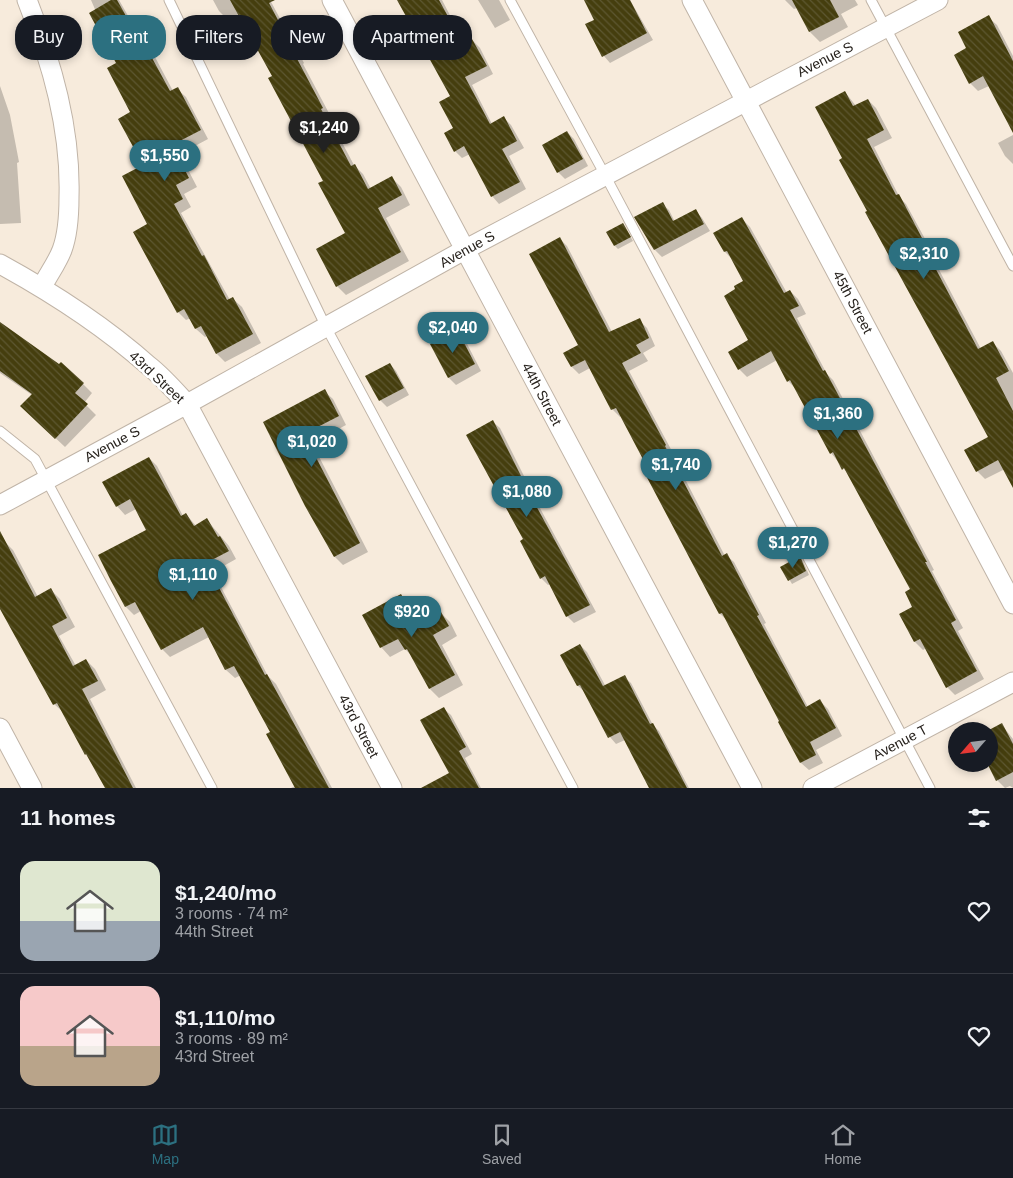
<!DOCTYPE html>
<meta charset="utf-8">
<style>
:root{--surface:#171b24;--page:#242831;--text:#f1f3f6;--muted:#9ea1a6;--line:#363941;--accent:#2c7080}
body{margin:0;font-family:Arial,sans-serif;background:var(--page);color:var(--text);height:100vh;display:flex;flex-direction:column;font-size:19px;white-space:nowrap}
*{box-sizing:border-box;margin:0}
p{font-size:16px;color:var(--muted)}
.icon{flex:none;width:28px;height:28px;fill:none;stroke:currentColor;stroke-width:2;stroke-linecap:round;stroke-linejoin:round}
.map{position:relative;height:788px;overflow:hidden}
.panel{display:flex;flex-direction:column;background:var(--surface);flex:1}
.panel>*{flex:none}
.guide{position:absolute;left:15px;top:15px;width:500px;height:45px;display:flex;gap:10px}
.needle{width:32px;rotate:242deg}
.tools{position:absolute;left:948px;top:722px;display:grid;gap:10px}
.tools a{display:grid;place-items:center;width:50px;height:50px;border-radius:50%;background:var(--surface);box-shadow:0 2px 8px #0003;font-size:25px}
.price{position:absolute;translate:-50% -42px;padding:0 11px;border-radius:18px;background:var(--accent);color:#fff;font-size:16px;line-height:32px;filter:drop-shadow(0 1px 2px #0008)}
.price::after{content:'';position:absolute;left:50%;top:30px;width:15px;height:11px;margin-left:-8px;background:inherit;clip-path:polygon(0 0,100% 0,50% 100%)}
.price.active{background:#222;color:#fff}
ul{padding:0;list-style:none}
li{display:flex;align-items:center;gap:15px;height:125px;padding:0 20px}
li+li{border-top:1px solid var(--line)}
li span{display:grid;place-items:center;flex:none;width:140px;height:100px;border-radius:15px;color:#555}
li>.icon{margin-inline-start:auto}
span .icon{width:60px;height:60px;fill:#fffc;stroke-width:1}
li b{font-size:21px}
h2{display:flex;justify-content:space-between;align-items:center;height:60px;padding:0 20px;font-size:21px}
.tag{padding:0 18px;border-radius:20px;background:var(--surface);box-shadow:0 2px 8px #0003;font-size:18px;line-height:45px}
.tag.active{background:var(--accent);color:#fff}
.tabs{display:flex;justify-content:space-around;align-items:center;height:70px;border-top:1px solid var(--line);background:var(--surface);font-size:14px;color:var(--muted)}
.tabs a{display:grid;justify-items:center;gap:2px}
.tabs .active{color:var(--accent)}
.map>svg:first-child{display:block}
.shadow{fill:#0003}
.building{fill:url(#building-back-hatch)}
.lines{fill:none;stroke-linecap:round;stroke-linejoin:round}
.service-casing{stroke:#c0b4a7;stroke-width:11}
.minor-casing{stroke:#c0b4a7;stroke-width:21}
.service{stroke:#fff;stroke-width:9}
.minor{stroke:#fff;stroke-width:19}
.labels{text-anchor:middle;stroke-width:5;stroke-linejoin:round;paint-order:stroke}
.street-label{font-size:14px;fill:#26211c;stroke:#fff}
</style>
<div class="map">
<svg width="1013" height="788" viewBox="0 0 1013 788">
<defs>
<pattern id="building-back-hatch" width="6" height="6" patternUnits="userSpaceOnUse" patternTransform="scale(1.25)"><rect width="6" height="6" fill="#453e0e"/><path d="M-1 5l2 2M0 0l6 6M5-1l2 2" fill="none" stroke="#5d5731"/></pattern>
</defs>
<rect width="100%" height="100%" fill="#f7ebdc"/>
<g class="shadow">
<path d="M91 0H119L147 49 155 57 173 91 177 89 186 97 208 139 180 154 197 187 184 194 191 207 181 213 230 300 233 299 242 307 261 343 225 362 217 354 207 336 205 337 196 329 191 318 186 320 178 312 149 225 144 166 132 113 118 63Z"/>
<path d="M213 0H270L304 63 303 64 331 117 329 118 354 165 363 174 371 189 392 178 401 187 410 205 386 218 409 261 346 295 337 286 346 234 325 181 273 77 239 14 228 20 219 11Z"/>
<path d="M398 0H442L465 44 472 40 480 48 493 74 472 85 492 124 504 118 511 125 524 148 509 156 526 189 499 204 492 196 470 154 462 158 455 151V129L452 97Z"/>
<path d="M478 0H499L510 20 495 28Z"/>
<path d="M585 0H630L653 40 610 63 604 56 596 20Z"/>
<path d="M785 0H855L858 5 841 14 848 27 820 42 810 32 797 8 794 9Z"/>
<path d="M988 17 997 25 1013 56V130L989 86 978 91 970 83 968 48Z"/>
<path d="M0 86 10 115 19 162 17 163 21 223 0 224Z"/>
<path d="M845 92 856 106 868 100 876 108 892 138 874 147 900 198 906 204 930 248 928 249 981 349 993 343 1001 351 1013 373V485L1005 469 985 479 977 471 966 450 990 438 868 212 844 159Z"/>
<path d="M567 132 574 139 588 166 565 179 558 172Z"/>
<path d="M1013 135V164L1005 156 998 143Z"/>
<path d="M662 204 669 210 675 222 696 211 702 218 710 231 662 257 655 250 636 218Z"/>
<path d="M742 219 750 227 787 293 790 291 798 299 806 314 797 318 827 374 833 380 934 570 932 571 963 628 958 631 984 679 955 695 947 687 926 648 923 650 915 642 900 614 914 607 912 590 849 475 831 453 796 389 788 381 777 360 747 377 739 369 749 341 737 290 745 281 733 260 725 252Z"/>
<path d="M623 224 633 241 618 249 615 246Z"/>
<path d="M560 239 567 246 612 332 639 320 647 328 655 346 643 353 648 361 629 371 673 453 672 454 725 556 726 555 734 562 766 623 764 624 808 707 820 701 828 709 842 736 816 750 823 763 809 770 801 763 780 723 781 722 728 621 720 614 648 466 621 416 620 417 612 409 590 368 579 374 572 367 579 346Z"/>
<path d="M0 323 83 384 92 393 84 403 96 415 65 447 31 415 32 395 0 373Z"/>
<path d="M457 331 464 338 481 371 456 385 449 378 431 344Z"/>
<path d="M390 364 396 371 409 395 387 407 380 400 367 376Z"/>
<path d="M324 391 333 399 346 425 312 443 368 552 343 565 335 557 306 505 264 423Z"/>
<path d="M493 422 500 428 541 510 596 612 574 623 567 616 550 584 548 585 541 578 525 540Z"/>
<path d="M149 458 157 466 183 516 186 514 196 526 207 520 229 546 236 559 213 572 268 676 276 684 332 788H291L295 786 271 733 241 675 235 678 226 670 209 637 170 657 162 649 141 611 134 615 126 607 100 556 148 530 136 509 125 515 117 506Z"/>
<path d="M4 541 13 550 38 597 51 590 60 599 75 627 59 636 76 666 86 660 95 669 106 690 90 699 136 788H106L64 713 54 704 1 609H0V544Z"/>
<path d="M800 558 803 561 809 575 792 584 782 567Z"/>
<path d="M401 596 410 605 420 624 441 613 450 622 457 636 442 645 463 685 439 698 430 689 412 656 405 649 390 657 381 647Z"/>
<path d="M580 645 587 652 606 687 624 677 631 683 653 725 659 731 689 788H651L625 740 616 744 610 737 585 692 578 686Z"/>
<path d="M444 709 451 715 472 754 465 758 481 788H448L450 774Z"/>
<path d="M1002 725 1013 739V788L1010 786 1005 788 997 780 988 764 989 731Z"/>
</g>
<g class="building">
<path d="M111 0H117L144 48 146 47 170 91 178 87 201 130 172 145 189 178 176 185 183 199 174 204 202 256 204 255 227 300 233 297 253 334 216 354 201 326 195 329 184 309 177 313 133 232 147 224 122 176 143 165 118 119 130 112 107 68 116 63 89 13Z"/>
<path d="M230 0H275L269 3 296 54 295 55 323 108 321 109 351 166 355 164 368 189 392 176 402 195 378 208 401 252 336 287 316 249 345 233 318 183 323 181 268 78 272 76Z"/>
<path d="M397 0H439L463 44 472 39 487 66 465 77 490 124 504 116 517 141 502 149 520 182 491 197 464 146 454 152 444 133 453 128 439 102 450 96Z"/>
<path d="M584 0H630L647 33 602 57 585 24 594 20Z"/>
<path d="M792 0H830L839 17 809 32Z"/>
<path d="M989 15 1013 61V133L983 76 969 84 954 55 966 48 958 32Z"/>
<path d="M845 91 853 106 868 99 884 130 867 139 896 195 899 194 923 240 921 241 978 349 993 341 1009 371 996 378 1013 411V488L998 460 976 472 964 450 988 437 865 212 867 211 839 160 842 158 815 107Z"/>
<path d="M567 131 583 159 557 173 542 145Z"/>
<path d="M663 202 673 221 696 209 704 224 654 250 634 217Z"/>
<path d="M742 217 784 293 790 290 799 306 790 310 823 371 825 370 927 562H925L956 620 951 623 977 671 946 688 920 639 914 642 899 614 912 607 905 592 910 589 844 468 842 470 833 452 830 454 790 380 787 382 771 351 738 370 728 352 748 340 724 296 735 289 734 286 743 281 727 251 724 252 713 233Z"/>
<path d="M623 223 631 237 614 246 606 232Z"/>
<path d="M560 237 609 332 640 318 649 338 636 345 641 353 622 363 666 445 665 446 722 556 727 553 759 615 757 616 806 707 820 699 836 728 810 742 816 755 800 763 778 722 779 721 722 613 719 614 642 468 646 465 616 408 611 410 585 360 571 367 563 353 578 345 529 254Z"/>
<path d="M0 322 59 364 61 362 84 383 75 393 88 404 55 439 20 406 32 394 0 371Z"/>
<path d="M457 329 475 364 448 378 430 344Z"/>
<path d="M390 363 404 388 379 401 365 376Z"/>
<path d="M325 389 339 416 304 434 360 543 334 557 305 506 263 422Z"/>
<path d="M493 420 534 502 590 605 566 617 545 576 540 579 520 541 523 539 466 435Z"/>
<path d="M149 457 181 516 186 513 194 526 207 518 218 537 220 536 229 551 206 563 265 675 267 674 329 788H295L266 734 270 732 234 666 225 670 203 627 161 650 135 602 125 607 111 581 98 555 146 530 130 499 116 507 102 482Z"/>
<path d="M0 531 35 597 51 588 67 618 52 626 73 666 86 659 98 681 82 689 133 788H105L86 754 85 755 57 703 53 705 0 609Z"/>
<path d="M800 556 806 571 788 581 780 567Z"/>
<path d="M401 594 417 624 441 612 449 626 433 635 455 675 429 689 407 649 405 650 398 639 380 648 362 615Z"/>
<path d="M580 644 603 686 625 675 650 724 653 723 687 788H649L620 732 608 738 580 685 577 686 560 655Z"/>
<path d="M444 707 466 747 459 751 479 788H421L449 773 420 720Z"/>
<path d="M1002 723 1013 744V772L996 781 989 767V730Z"/>
</g>
<g class="lines">
<g class="service-casing">
<g id="service">
<path d="M169 0 326 327 573 788"/>
<path d="M510 0 605 175 930 788"/>
<path d="M871 0 1013 266"/>
<path d="M0 431 35 459 212 788"/>
</g>
</g>
<g class="minor-casing">
<g id="minor">
<path d="M27 0C52 63 71 129 69 197 69 214 68 234 62 250 57 263 48 275 42 287"/>
<path d="M332 0 752 788"/>
<path d="M692 0 1013 604"/>
<path d="M0 264C53 293 104 326 149 366 163 377 175 391 187 404L392 788"/>
<path d="M0 505 187 404 466 249 938 0"/>
<path d="M0 728 32 788"/>
<path d="M813 788 1013 682"/>
</g>
</g>
<use href="#service" class="service"/>
<use href="#minor" class="minor"/>
</g>
<g class="labels">
<g class="street-label">
<text transform="translate(825 59) rotate(-27)" y="5">Avenue S</text>
<text transform="translate(467 249) rotate(-29)" y="5">Avenue S</text>
<text transform="translate(853 302) rotate(62)" y="5">45th Street</text>
<text transform="translate(157 377) rotate(43)" y="5">43rd Street</text>
<text transform="translate(542 394) rotate(62)" y="5">44th Street</text>
<text transform="translate(112 444) rotate(-28)" y="5">Avenue S</text>
<text transform="translate(359 726) rotate(62)" y="5">43rd Street</text>
<text transform="translate(900 742) rotate(-28)" y="5">Avenue T</text>
</g>
</g>
</svg>
<div class="tools">
<a><svg class="needle" viewBox="-14 -14 28 28"><path d="M0-13l5 13h-10z" fill="#e53935"/><path d="M0 13l5-13h-10z" fill="#9ea1a6"/></svg></a>
</div>
<b class="price active" style="left:324px;top:154px">$1,240</b>
<b class="price" style="left:165px;top:182px">$1,550</b>
<b class="price" style="left:924px;top:280px">$2,310</b>
<b class="price" style="left:453px;top:354px">$2,040</b>
<b class="price" style="left:838px;top:440px">$1,360</b>
<b class="price" style="left:312px;top:468px">$1,020</b>
<b class="price" style="left:676px;top:491px">$1,740</b>
<b class="price" style="left:527px;top:518px">$1,080</b>
<b class="price" style="left:793px;top:569px">$1,270</b>
<b class="price" style="left:193px;top:601px">$1,110</b>
<b class="price" style="left:412px;top:638px">$920</b>
<div class="guide">
<a class="tag">Buy</a>
<a class="tag active">Rent</a>
<a class="tag">Filters</a>
<a class="tag">New</a>
<a class="tag">Apartment</a>
</div>
</div>
<section class="panel">
<h2>11 homes<svg class="icon" aria-label="filters" viewBox="0 0 24 24"><path d="M4 7h16M4 17h16"/><circle cx="9" cy="7" r="2"/><circle cx="15" cy="17" r="2"/></svg></h2>
<ul>
<li><span style="background:linear-gradient(#dfe7d0 60%,#9aa5b1 0)"><svg class="icon" aria-label="home" viewBox="0 0 24 24"><path d="M3 11l9-7 9 7M6 9v11h12V9"/></svg></span><div><b>$1,240/mo</b><p>3 rooms · 74 m²</p><p>44th Street</p></div><svg class="icon" aria-label="heart" viewBox="0 0 24 24"><path d="M12 20l-8-8c-3-5 5-10 8-4 3-6 11-1 8 4z"/></svg></li>
<li><span style="background:linear-gradient(#f6c9c9 60%,#b9a48a 0)"><svg class="icon" aria-label="home" viewBox="0 0 24 24"><path d="M3 11l9-7 9 7M6 9v11h12V9"/></svg></span><div><b>$1,110/mo</b><p>3 rooms · 89 m²</p><p>43rd Street</p></div><svg class="icon" aria-label="heart" viewBox="0 0 24 24"><path d="M12 20l-8-8c-3-5 5-10 8-4 3-6 11-1 8 4z"/></svg></li>
</ul>
</section>
<nav class="tabs">
<a class="active"><svg class="icon" aria-label="map" viewBox="0 0 24 24"><path d="M3 6l6-2 6 2 6-2v14l-6 2-6-2-6 2zM9 4v14M15 6v14"/></svg>Map</a>
<a><svg class="icon" aria-label="saved" viewBox="0 0 24 24"><path d="M7 4h10v16l-5-4-5 4z"/></svg>Saved</a>
<a><svg class="icon" aria-label="home" viewBox="0 0 24 24"><path d="M3 11l9-7 9 7M6 9v11h12V9"/></svg>Home</a>
</nav>
